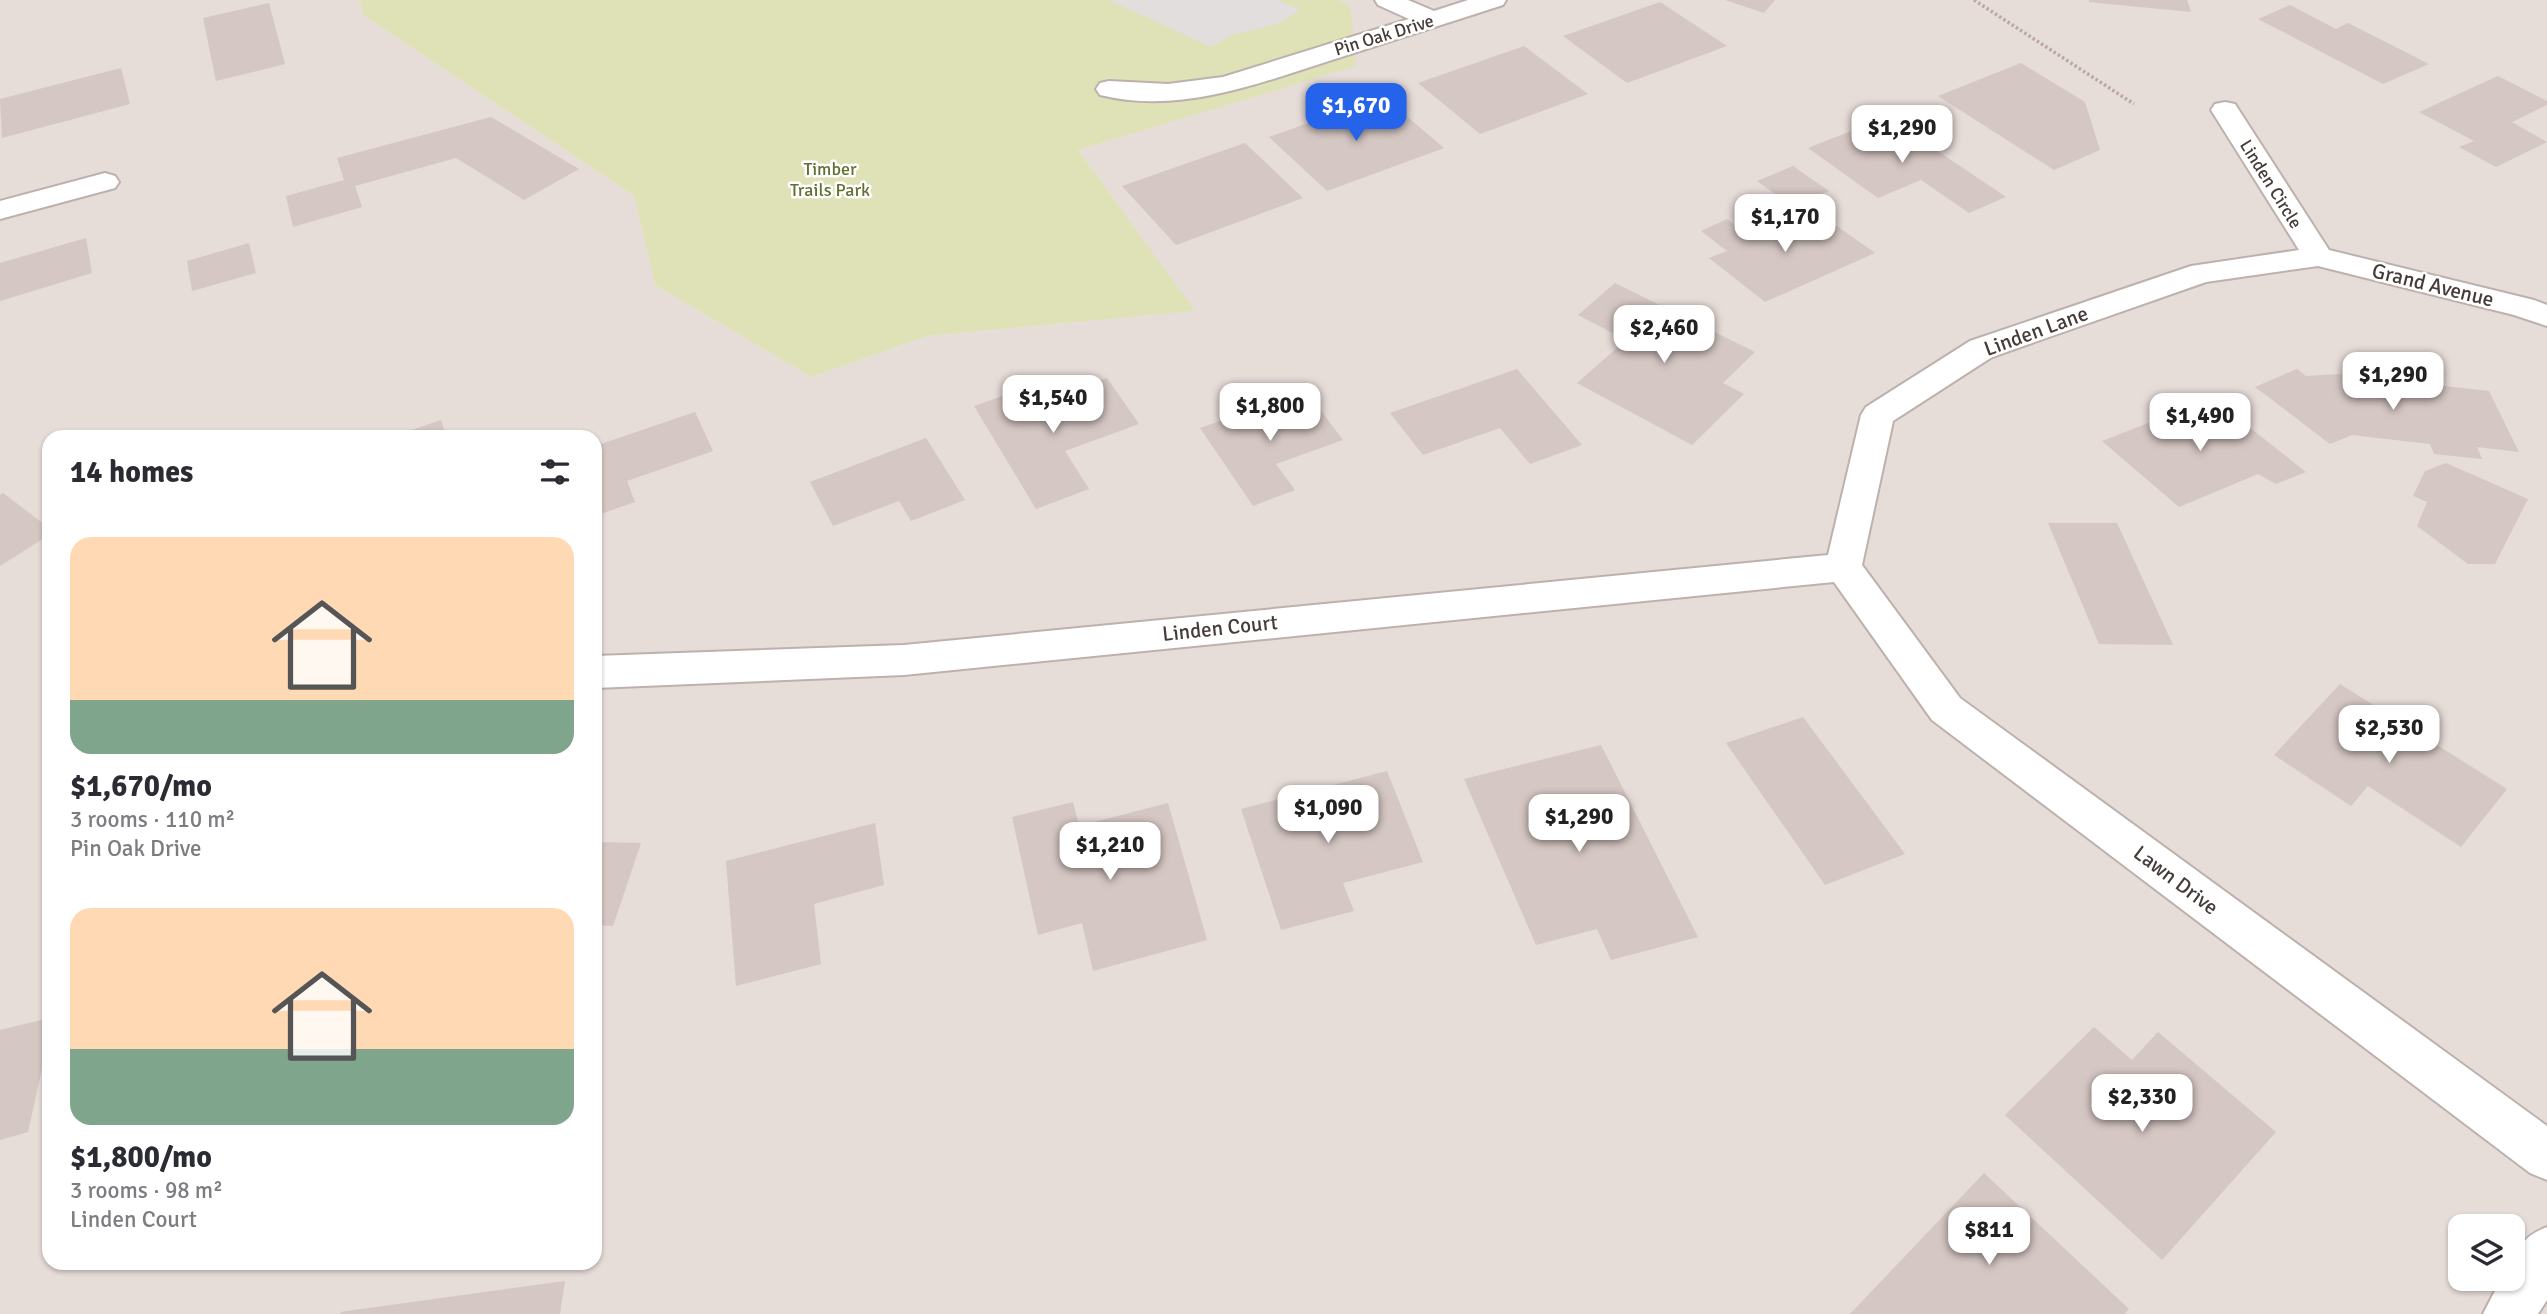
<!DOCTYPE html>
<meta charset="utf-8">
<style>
:root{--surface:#fff;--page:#f2f2f3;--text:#2b2b33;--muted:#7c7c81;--accent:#2563eb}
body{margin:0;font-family:Signika,sans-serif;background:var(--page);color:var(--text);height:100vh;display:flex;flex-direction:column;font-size:26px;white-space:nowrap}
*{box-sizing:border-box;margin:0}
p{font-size:23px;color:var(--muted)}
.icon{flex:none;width:38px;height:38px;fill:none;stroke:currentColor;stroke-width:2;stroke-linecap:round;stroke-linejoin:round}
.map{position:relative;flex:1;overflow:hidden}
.panel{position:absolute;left:42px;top:430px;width:560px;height:840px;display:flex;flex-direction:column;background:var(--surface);border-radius:21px;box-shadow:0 2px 5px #0004}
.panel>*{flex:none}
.buttons{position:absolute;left:2448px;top:1214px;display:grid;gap:14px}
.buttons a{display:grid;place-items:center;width:77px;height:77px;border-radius:14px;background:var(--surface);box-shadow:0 2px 5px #0004;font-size:35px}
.price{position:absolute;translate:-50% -60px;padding:0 16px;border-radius:14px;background:#fff;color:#222;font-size:23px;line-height:46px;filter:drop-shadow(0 2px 4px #0008)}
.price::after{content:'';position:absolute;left:50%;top:42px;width:21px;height:16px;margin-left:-10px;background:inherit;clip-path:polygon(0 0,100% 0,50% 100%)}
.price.selected{background:var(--accent);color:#fff}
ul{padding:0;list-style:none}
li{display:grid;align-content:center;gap:14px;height:371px;padding:0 28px}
li span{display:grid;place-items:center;height:217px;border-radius:21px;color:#555}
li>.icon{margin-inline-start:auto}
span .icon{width:126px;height:126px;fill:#fffc;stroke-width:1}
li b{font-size:30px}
h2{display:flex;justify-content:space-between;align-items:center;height:84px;padding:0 28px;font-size:30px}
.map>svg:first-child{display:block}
.residential{fill:#e6dcd8;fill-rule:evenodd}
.green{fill:#dfe1b7}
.parking{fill:#e1dedd}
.building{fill:#d5c7c3}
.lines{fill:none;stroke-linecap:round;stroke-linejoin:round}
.minor-casing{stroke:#bdb1ad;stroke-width:4}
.path{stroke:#bda7a0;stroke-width:3.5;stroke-dasharray:2.5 2.5;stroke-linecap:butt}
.minor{fill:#fff;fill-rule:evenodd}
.labels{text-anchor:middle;stroke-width:5;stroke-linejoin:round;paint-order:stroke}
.far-street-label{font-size:18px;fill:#453b38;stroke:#fff}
.far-park-label{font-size:18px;fill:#627032;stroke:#fff}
.street-label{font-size:21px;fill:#453b38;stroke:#fff}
</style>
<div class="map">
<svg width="2547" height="1314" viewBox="0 0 2547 1314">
<rect width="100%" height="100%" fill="#f2ece9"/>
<path class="residential" d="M0 0H360L363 15 634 196 655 285 811 377 928 336 1194 311 1078 150 1355 66 1348 5 1339 0H2547V1314H0ZM49 438H595V1264H49ZM2460 1227H2513V1279H2460Z"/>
<path class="green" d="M360 0H1339L1348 5 1351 12 1356 66 1078 150 1195 311 928 336 811 377 655 285 634 196 363 15Z"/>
<path class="parking" d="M1109 0H1278L1300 10 1278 24 1232 35 1211 47Z"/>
<g class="building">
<path d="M1725 0H1775L1764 13Z"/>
<path d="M2089 0H2187L2191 12 2089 2Z"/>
<path d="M1660 2 1727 46 1627 83 1563 36Z"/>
<path d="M269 3 285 64 216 81 203 18Z"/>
<path d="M2290 5 2336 29 2348 23 2429 64 2383 84 2258 19Z"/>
<path d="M1524 46 1588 94 1480 134 1418 83Z"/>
<path d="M2021 63 2085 102 2100 150 2054 170 1938 96Z"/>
<path d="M121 68 130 104 2 138 0 99Z"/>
<path d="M2498 76 2547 101V105L2512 122 2547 142 2496 167 2459 147 2474 141 2419 112Z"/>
<path d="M1383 96 1444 148 1327 191 1269 137Z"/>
<path d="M491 117 579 169 524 200 456 158 355 186 362 207 293 227 286 196 344 180 337 158Z"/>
<path d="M1887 117 2006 197 1969 213 1921 180 1878 198 1808 148Z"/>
<path d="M1245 143 1303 198 1176 245 1122 186Z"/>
<path d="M1793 166 1829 191 1793 207 1757 181Z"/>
<path d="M1817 212 1875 253 1765 302 1709 258 1727 251 1701 231 1727 219 1753 239Z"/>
<path d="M86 238 92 273 0 301V263Z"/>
<path d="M249 243 256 273 192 291 187 261Z"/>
<path d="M1615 283 1755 352 1723 383 1744 394 1692 445 1577 383 1626 340 1578 315Z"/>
<path d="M1517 369 1582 445 1530 464 1500 428 1423 455 1390 413Z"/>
<path d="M2297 369 2306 376 2339 374 2489 391 2519 452 2477 447 2482 459 2434 454 2430 444 2352 435 2330 444 2255 387Z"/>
<path d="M1107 378 1139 424 1065 451 1089 489 1036 509 974 406 1032 386 1042 401Z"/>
<path d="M1306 391 1343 440 1276 464 1295 490 1253 506 1200 428Z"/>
<path d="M2212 398 2306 472 2276 484 2258 474 2179 507 2102 441Z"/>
<path d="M695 412 713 451 627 481 635 502 595 516V446Z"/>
<path d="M441 420 447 438H401L400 434Z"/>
<path d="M926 438 965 500 911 521 899 501 833 526 810 482Z"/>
<path d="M2446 463 2528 499 2495 564H2468L2417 526 2427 502 2413 496 2425 471Z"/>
<path d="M3 493 49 528V535L0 566V495Z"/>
<path d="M2048 523H2117L2173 645 2099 644Z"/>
<path d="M2340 684 2507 789 2461 847 2368 786 2351 806 2274 755Z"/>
<path d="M1803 717 1905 854 1825 885 1726 743Z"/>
<path d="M1601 745 1698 937 1611 960 1597 929 1536 945 1464 779Z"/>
<path d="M1387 771 1423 862 1343 883 1354 911 1281 930 1241 809Z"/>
<path d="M1073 802 1079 826 1168 803 1207 940 1093 971 1082 923 1038 935 1012 817Z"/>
<path d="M875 823 884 885 814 904 821 964 736 986 726 861Z"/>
<path d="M595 842 641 843 613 926 595 925Z"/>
<path d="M49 1018V1037L28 1132 0 1140V1030Z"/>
<path d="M2094 1027 2132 1060 2158 1032 2276 1132 2162 1260 2005 1115Z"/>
<path d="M1984 1173 2129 1309 2125 1314H1850Z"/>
<path d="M565 1281 560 1314H341L340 1312Z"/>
</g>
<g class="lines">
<g class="minor-casing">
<g id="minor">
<path d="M1375 0H1408L1434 11 1468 0H1506L1503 5C1447 23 1391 41 1335 59 1259 83 1180 115 1100 95L1096 89 1100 83 1109 81 1168 84 1223 77 1409 19 1378 5Z"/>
<path d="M2225 102 2235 104 2329 250 2534 300 2547 305V326L2514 315 2318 266 2206 282 1992 357 1893 421 1862 565 1960 698 2547 1126V1180L2530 1173 1932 720 1834 582 904 675 595 688V656L904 645 1828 555 1861 415 1866 407 1970 341 2191 266 2299 250 2211 110 2215 104Z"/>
<path d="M105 173 115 176 119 182 115 188 0 219V201Z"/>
<path d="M2547 1227V1300L2538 1314H2483L2501 1279H2513C2513 1252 2521 1237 2547 1227Z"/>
</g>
</g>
<path class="path" d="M1974 0 2134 104"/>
<use href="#minor" class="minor"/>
</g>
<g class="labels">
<g class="far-street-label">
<text transform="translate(1384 35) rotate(-17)" y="6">Pin Oak Drive</text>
<text transform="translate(2271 184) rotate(58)" y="6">Linden Circle</text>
</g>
<g class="far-park-label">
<text x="830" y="175">Timber<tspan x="830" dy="21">Trails Park</tspan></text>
</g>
<g class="street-label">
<text transform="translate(2433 285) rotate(14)" y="7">Grand Avenue</text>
<text transform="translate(2036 331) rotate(-20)" y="7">Linden Lane</text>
<text transform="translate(1220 628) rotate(-6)" y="7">Linden Court</text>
<text transform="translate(2176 880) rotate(37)" y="7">Lawn Drive</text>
</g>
</g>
</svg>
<div class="buttons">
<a><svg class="icon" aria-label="layers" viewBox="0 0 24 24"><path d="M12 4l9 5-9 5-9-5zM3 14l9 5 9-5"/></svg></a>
</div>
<b class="price selected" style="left:1356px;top:143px">$1,670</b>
<b class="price" style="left:1902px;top:165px">$1,290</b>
<b class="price" style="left:1785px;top:254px">$1,170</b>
<b class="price" style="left:1664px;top:365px">$2,460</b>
<b class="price" style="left:2393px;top:412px">$1,290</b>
<b class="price" style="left:1053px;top:435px">$1,540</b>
<b class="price" style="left:1270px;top:443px">$1,800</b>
<b class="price" style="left:2200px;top:453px">$1,490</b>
<b class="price" style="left:2389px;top:765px">$2,530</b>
<b class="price" style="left:1328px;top:845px">$1,090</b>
<b class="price" style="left:1579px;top:854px">$1,290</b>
<b class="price" style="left:1110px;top:882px">$1,210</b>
<b class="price" style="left:2142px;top:1134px">$2,330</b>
<b class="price" style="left:1989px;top:1267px">$811</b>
<section class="panel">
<h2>14 homes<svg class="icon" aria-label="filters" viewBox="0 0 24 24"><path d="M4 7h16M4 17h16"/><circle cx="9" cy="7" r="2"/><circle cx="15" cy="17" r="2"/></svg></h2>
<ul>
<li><span style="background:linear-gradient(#ffd9b3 75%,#7fa58c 0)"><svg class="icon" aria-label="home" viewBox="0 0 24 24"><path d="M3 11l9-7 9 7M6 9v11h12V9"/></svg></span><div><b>$1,670/mo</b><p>3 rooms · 110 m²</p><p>Pin Oak Drive</p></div></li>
<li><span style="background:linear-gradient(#ffd9b3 65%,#7fa58c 0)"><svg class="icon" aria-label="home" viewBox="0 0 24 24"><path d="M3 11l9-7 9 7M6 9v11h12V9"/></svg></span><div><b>$1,800/mo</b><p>3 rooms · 98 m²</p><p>Linden Court</p></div></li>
</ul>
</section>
</div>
